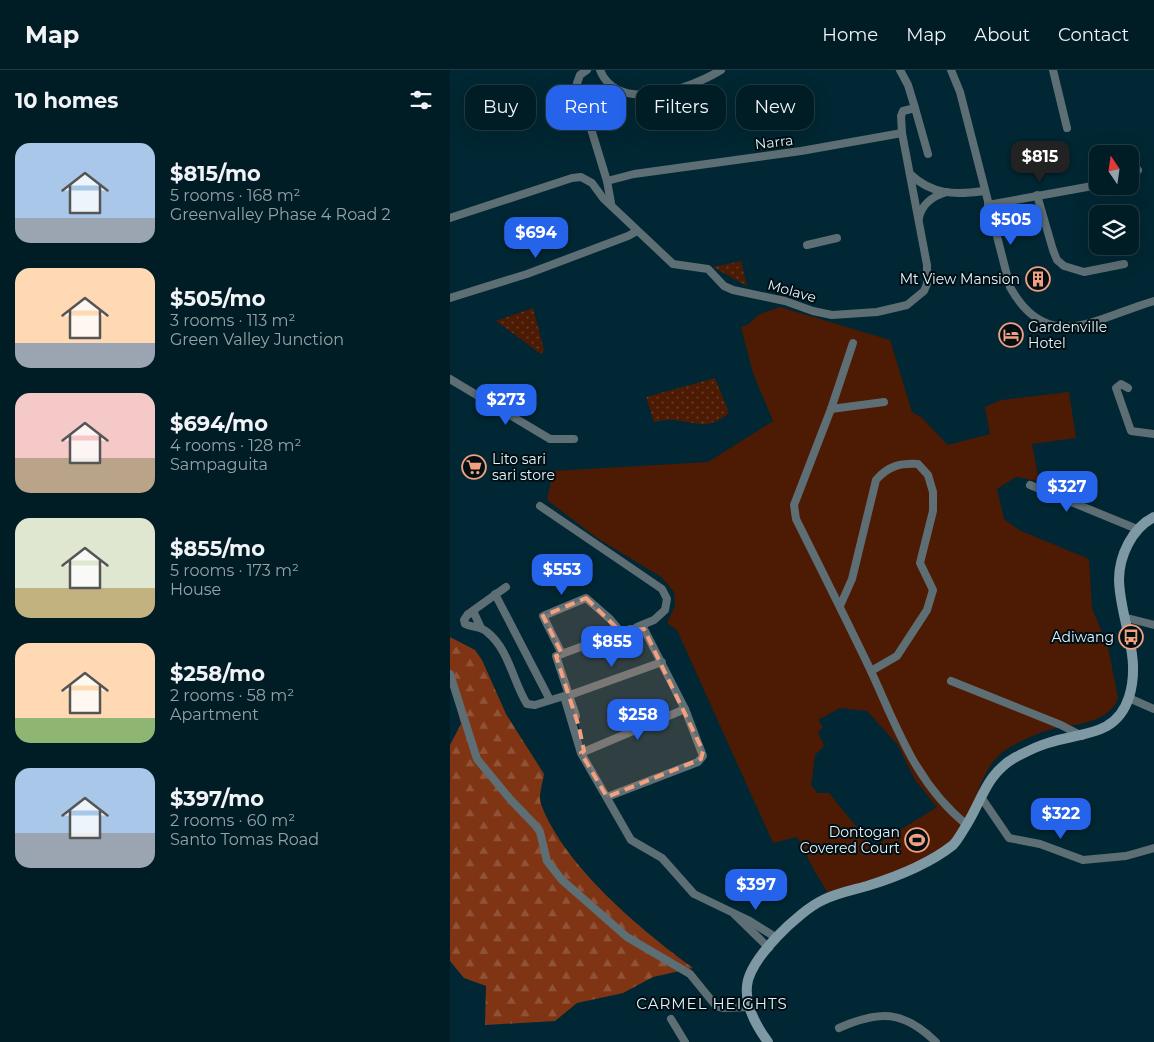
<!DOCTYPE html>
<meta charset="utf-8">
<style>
:root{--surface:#001d26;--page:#0e2a32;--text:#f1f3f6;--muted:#95a2a7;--line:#223b43;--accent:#2563eb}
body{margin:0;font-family:Montserrat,sans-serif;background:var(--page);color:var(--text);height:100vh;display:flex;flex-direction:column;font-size:19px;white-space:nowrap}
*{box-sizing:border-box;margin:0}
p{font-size:16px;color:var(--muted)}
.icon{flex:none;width:28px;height:28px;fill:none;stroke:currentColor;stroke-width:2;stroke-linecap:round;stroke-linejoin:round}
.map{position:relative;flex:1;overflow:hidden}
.drawer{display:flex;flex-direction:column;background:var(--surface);width:450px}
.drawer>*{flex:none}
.guide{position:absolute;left:15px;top:15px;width:475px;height:45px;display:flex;gap:10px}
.needle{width:32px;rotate:347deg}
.tools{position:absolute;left:639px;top:75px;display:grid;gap:10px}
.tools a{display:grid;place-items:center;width:50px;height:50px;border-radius:10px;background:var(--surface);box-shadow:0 5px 20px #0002,0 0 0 1px var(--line);font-size:25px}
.price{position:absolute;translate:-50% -42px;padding:0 11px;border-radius:10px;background:var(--accent);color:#fff;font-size:16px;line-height:32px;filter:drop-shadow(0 1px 2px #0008)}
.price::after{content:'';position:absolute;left:50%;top:30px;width:15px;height:11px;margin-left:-8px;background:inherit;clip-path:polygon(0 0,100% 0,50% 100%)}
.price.selected{background:#222;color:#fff}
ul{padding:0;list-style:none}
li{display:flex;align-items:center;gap:15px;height:125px;padding:0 15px}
li span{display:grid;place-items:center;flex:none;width:140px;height:100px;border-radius:15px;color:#555}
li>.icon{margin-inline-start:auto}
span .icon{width:60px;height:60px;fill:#fffc;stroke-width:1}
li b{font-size:21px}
h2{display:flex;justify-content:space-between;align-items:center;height:60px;padding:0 15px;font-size:21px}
.pill{padding:0 18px;border-radius:15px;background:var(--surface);box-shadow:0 5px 20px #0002,0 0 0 1px var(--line);font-size:18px;line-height:45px}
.pill.selected{background:var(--accent);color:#fff}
header{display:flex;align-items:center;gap:30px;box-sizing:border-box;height:70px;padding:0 25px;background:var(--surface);border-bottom:1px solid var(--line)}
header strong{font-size:24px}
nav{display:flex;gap:28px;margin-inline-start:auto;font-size:18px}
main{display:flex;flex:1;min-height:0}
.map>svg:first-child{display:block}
.green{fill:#4d1a03;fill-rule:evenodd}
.forest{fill:url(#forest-firs)}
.park{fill:url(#park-dots)}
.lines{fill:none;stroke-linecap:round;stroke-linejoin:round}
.street{stroke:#5d6e74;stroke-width:8}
.secondary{stroke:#7e99a3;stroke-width:10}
.marked{fill:#f2a080;fill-opacity:0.2;stroke:#f2a080;stroke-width:4;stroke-dasharray:10 6;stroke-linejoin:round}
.labels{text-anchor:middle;stroke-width:4;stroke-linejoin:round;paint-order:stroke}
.street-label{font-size:14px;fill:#e0f5fd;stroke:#010e13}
.poi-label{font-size:14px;fill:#e0f5fd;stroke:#010e13;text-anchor:end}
.neighbourhood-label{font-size:15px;letter-spacing:1px;fill:#e0f5fd;stroke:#010e13}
</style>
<header>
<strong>Map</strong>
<nav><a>Home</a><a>Map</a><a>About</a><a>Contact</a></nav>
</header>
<main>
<section class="drawer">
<h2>10 homes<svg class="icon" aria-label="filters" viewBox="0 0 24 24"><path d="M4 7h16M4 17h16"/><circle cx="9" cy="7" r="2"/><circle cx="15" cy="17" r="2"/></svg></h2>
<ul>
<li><span style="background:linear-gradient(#a9c7e8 75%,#9aa5b1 0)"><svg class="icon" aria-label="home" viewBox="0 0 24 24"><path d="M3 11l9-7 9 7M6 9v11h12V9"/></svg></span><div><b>$815/mo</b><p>5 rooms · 168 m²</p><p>Greenvalley Phase 4 Road 2</p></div></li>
<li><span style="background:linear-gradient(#ffd9b3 75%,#9aa5b1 0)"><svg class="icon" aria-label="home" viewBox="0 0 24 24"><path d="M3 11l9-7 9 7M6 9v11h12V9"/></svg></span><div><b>$505/mo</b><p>3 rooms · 113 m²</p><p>Green Valley Junction</p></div></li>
<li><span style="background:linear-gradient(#f6c9c9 65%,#b9a48a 0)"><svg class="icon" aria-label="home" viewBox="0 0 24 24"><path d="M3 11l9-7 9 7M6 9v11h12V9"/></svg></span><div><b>$694/mo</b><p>4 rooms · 128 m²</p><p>Sampaguita</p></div></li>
<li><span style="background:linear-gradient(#dfe7d0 70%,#c2b280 0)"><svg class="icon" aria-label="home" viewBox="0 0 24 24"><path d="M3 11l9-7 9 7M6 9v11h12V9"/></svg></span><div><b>$855/mo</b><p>5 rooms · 173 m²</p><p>House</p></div></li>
<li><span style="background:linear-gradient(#ffd9b3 75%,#8fb573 0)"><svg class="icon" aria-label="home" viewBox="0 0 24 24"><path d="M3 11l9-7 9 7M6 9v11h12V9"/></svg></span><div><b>$258/mo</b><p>2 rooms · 58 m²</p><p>Apartment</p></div></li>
<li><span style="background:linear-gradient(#a9c7e8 65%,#9aa5b1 0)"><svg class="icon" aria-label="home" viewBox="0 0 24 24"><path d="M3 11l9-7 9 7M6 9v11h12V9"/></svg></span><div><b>$397/mo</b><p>2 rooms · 60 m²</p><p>Santo Tomas Road</p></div></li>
</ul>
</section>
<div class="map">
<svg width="704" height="972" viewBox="0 0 704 972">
<defs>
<pattern id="forest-firs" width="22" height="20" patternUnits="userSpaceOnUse" patternTransform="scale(1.25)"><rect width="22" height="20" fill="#7f3514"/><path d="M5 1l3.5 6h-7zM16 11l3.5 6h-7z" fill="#915337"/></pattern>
<pattern id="park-dots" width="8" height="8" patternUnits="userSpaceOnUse" patternTransform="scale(1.25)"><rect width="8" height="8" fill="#4d1a03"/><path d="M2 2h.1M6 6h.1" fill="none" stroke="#663c29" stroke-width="1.8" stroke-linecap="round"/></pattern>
</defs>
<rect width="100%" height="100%" fill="#002733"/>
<path class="green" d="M330 237 440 270 462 342 471 347 498 375 540 364 535 337 551 330 619 322 626 368 582 374 589 411 566 407 547 419 554 449 569 460 639 489 642 538 658 577 668 628C660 653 623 655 602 659 588 663 570 671 557 679 528 698 529 734 510 760 482 796 420 810 378 823L365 802 347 767 323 773 227 560 217 553 225 536 224 522 211 507 147 468 97 430 103 401 258 392 323 351 303 303 291 257 299 254 308 245ZM390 638 417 641 448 675 465 710 487 737 423 777 379 723H367L360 713 362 711 365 685 374 676 368 662 373 657 368 650Z"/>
<path class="forest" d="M0 567 25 580 32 590 56 644 94 704C93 712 88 726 91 734 114 796 191 860 243 898L203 907 173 923 127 933 105 951 35 955 36 916 14 908 0 891V675L11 654 0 611Z"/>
<g class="park">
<path d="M291 191 297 216 263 197Z"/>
<path d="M83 238 94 280 91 284 46 251Z"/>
<path d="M265 308 279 343C257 361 248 352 223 350 217 349 210 351 204 352L196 327Z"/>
</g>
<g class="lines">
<g class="street">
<path d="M137 0 130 5 127 13 157 111 161 133"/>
<path d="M150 0C168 45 242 18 271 0"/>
<path d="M450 0 458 15 465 38"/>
<path d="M501 0 510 22 560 217C598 286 648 247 704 231"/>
<path d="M603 0 617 58"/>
<path d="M132 27 159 48"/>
<path d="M460 104C482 125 505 125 534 121"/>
<path d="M680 105 688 100"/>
<path d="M157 111 184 104 351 81 452 63"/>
<path d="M587 125 603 180 607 190 614 196 634 202 674 194"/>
<path d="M538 135 648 115"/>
<path d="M0 148 122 108 131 107 142 113 153 128 223 194 258 199 274 216 283 220 335 231 363 241 382 245 427 242 457 235 474 221 477 214V195L452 63 451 46 453 41 465 38 478 84"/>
<path d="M469 148C472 133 483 126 497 122"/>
<path d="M357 175 387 168"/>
<path d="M0 228 77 204 178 166 187 161"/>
<path d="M403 273 381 339 344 435 346 449C371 499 396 549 420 599 447 657 465 713 517 755"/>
<path d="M0 309 100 369H124"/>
<path d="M678 318 671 314 666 318 681 361 704 364"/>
<path d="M381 339 434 332"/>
<path d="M580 415 687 459"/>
<path d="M90 436 212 519 217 529 215 540 204 550 187 557"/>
<path d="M45 524 100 630"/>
<path d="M390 536 402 509 426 410C438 396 450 393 468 394L478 405 483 422V441L470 493 483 520 477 540 447 586 421 601"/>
<path d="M21 542 56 517"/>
<path d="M677 548 704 555"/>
<path d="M31 558 24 543 18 544 14 550 15 554C23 558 31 556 37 562 59 579 63 612 77 634L85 635 114 626 131 683 181 770 212 788 244 824 298 850 327 868"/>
<path d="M112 584 93 546 136 528 160 549 171 562"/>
<path d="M0 604 27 689 60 729 85 755 90 762 97 791 112 810 177 867 240 904 266 936 274 938 300 937"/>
<path d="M501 611 611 655 632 666"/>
<path d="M120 625 212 592"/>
<path d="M679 628 704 639"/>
<path d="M126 646 106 586 180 559H194L235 639 253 686 248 692 157 727"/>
<path d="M131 683 235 639"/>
<path d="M531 727 559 768 590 774 633 790 676 786 704 778"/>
<path d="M285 845 319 878"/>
<path d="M221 949 235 972"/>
<path d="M389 958C429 940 453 940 486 972"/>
</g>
<path class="secondary" d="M318 972C307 957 295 935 297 916 299 889 349 841 373 830 387 823 403 820 417 816 446 807 479 794 503 775 507 771 511 764 514 759 532 732 535 704 566 687 576 682 587 676 598 673 629 662 666 668 679 627 692 586 670 550 669 510 669 486 682 458 704 447"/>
</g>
<path class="marked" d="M136 528 171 562 194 559 253 681 251 689 157 727 131 683 134 681 129 657 106 586 112 584 93 546Z"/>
<defs>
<g id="building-ring" transform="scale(1.25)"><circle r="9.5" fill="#010e13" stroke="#f2a080" stroke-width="1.5"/><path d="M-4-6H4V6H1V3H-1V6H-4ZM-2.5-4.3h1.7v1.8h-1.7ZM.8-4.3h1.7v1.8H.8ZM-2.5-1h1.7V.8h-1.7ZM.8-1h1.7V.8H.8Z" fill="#f2a080"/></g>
<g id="hotel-ring" transform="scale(1.25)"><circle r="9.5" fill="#010e13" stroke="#f2a080" stroke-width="1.5"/><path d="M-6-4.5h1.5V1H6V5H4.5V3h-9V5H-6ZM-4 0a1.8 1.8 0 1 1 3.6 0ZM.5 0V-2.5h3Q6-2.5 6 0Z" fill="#f2a080"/></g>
<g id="supermarket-ring" transform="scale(1.25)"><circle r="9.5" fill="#010e13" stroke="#f2a080" stroke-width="1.5"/><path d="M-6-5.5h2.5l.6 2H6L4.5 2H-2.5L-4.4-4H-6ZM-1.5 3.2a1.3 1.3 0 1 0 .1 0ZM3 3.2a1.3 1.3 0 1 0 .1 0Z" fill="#f2a080"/></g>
<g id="bus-ring" transform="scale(1.25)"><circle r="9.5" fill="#010e13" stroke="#f2a080" stroke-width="1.5"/><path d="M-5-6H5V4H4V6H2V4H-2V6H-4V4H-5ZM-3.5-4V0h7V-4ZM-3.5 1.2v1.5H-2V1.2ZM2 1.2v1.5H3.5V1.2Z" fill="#f2a080"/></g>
<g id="stadium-ring" transform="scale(1.25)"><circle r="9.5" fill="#010e13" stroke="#f2a080" stroke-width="1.5"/><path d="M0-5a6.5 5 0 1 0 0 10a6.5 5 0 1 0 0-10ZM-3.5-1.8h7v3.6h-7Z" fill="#f2a080"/></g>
</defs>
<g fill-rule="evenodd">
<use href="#building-ring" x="588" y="209"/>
<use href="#hotel-ring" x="561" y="265"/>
<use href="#supermarket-ring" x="24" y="397"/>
<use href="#bus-ring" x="681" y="567"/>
<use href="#stadium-ring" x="467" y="770"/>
</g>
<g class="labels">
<g class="street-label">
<text transform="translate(324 72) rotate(-7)" y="5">Narra</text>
<text transform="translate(342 221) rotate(16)" y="5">Molave</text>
</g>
<g class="poi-label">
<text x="570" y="214">Mt View Mansion</text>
<text x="578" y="262" text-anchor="start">Gardenville<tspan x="578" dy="16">Hotel</tspan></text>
<text x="42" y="394" text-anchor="start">Lito sari<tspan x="42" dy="16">sari store</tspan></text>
<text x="664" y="572">Adiwang</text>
<text x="450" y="767">Dontogan<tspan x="450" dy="16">Covered Court</tspan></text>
</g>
<g class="neighbourhood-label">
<text x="262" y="939">CARMEL HEIGHTS</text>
</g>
</g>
</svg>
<div class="tools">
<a><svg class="needle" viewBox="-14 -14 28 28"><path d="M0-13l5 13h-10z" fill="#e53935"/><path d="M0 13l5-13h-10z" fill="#95a2a7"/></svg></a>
<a><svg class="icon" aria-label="layers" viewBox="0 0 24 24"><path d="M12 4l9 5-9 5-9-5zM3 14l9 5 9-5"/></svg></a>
</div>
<b class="price selected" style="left:590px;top:113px">$815</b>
<b class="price" style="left:561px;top:176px">$505</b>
<b class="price" style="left:86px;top:189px">$694</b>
<b class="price" style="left:56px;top:356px">$273</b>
<b class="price" style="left:617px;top:443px">$327</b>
<b class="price" style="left:112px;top:526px">$553</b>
<b class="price" style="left:162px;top:598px">$855</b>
<b class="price" style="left:188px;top:671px">$258</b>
<b class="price" style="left:611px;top:770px">$322</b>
<b class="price" style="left:306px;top:841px">$397</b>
<div class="guide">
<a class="pill">Buy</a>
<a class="pill selected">Rent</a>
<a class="pill">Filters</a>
<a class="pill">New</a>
</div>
</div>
</main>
